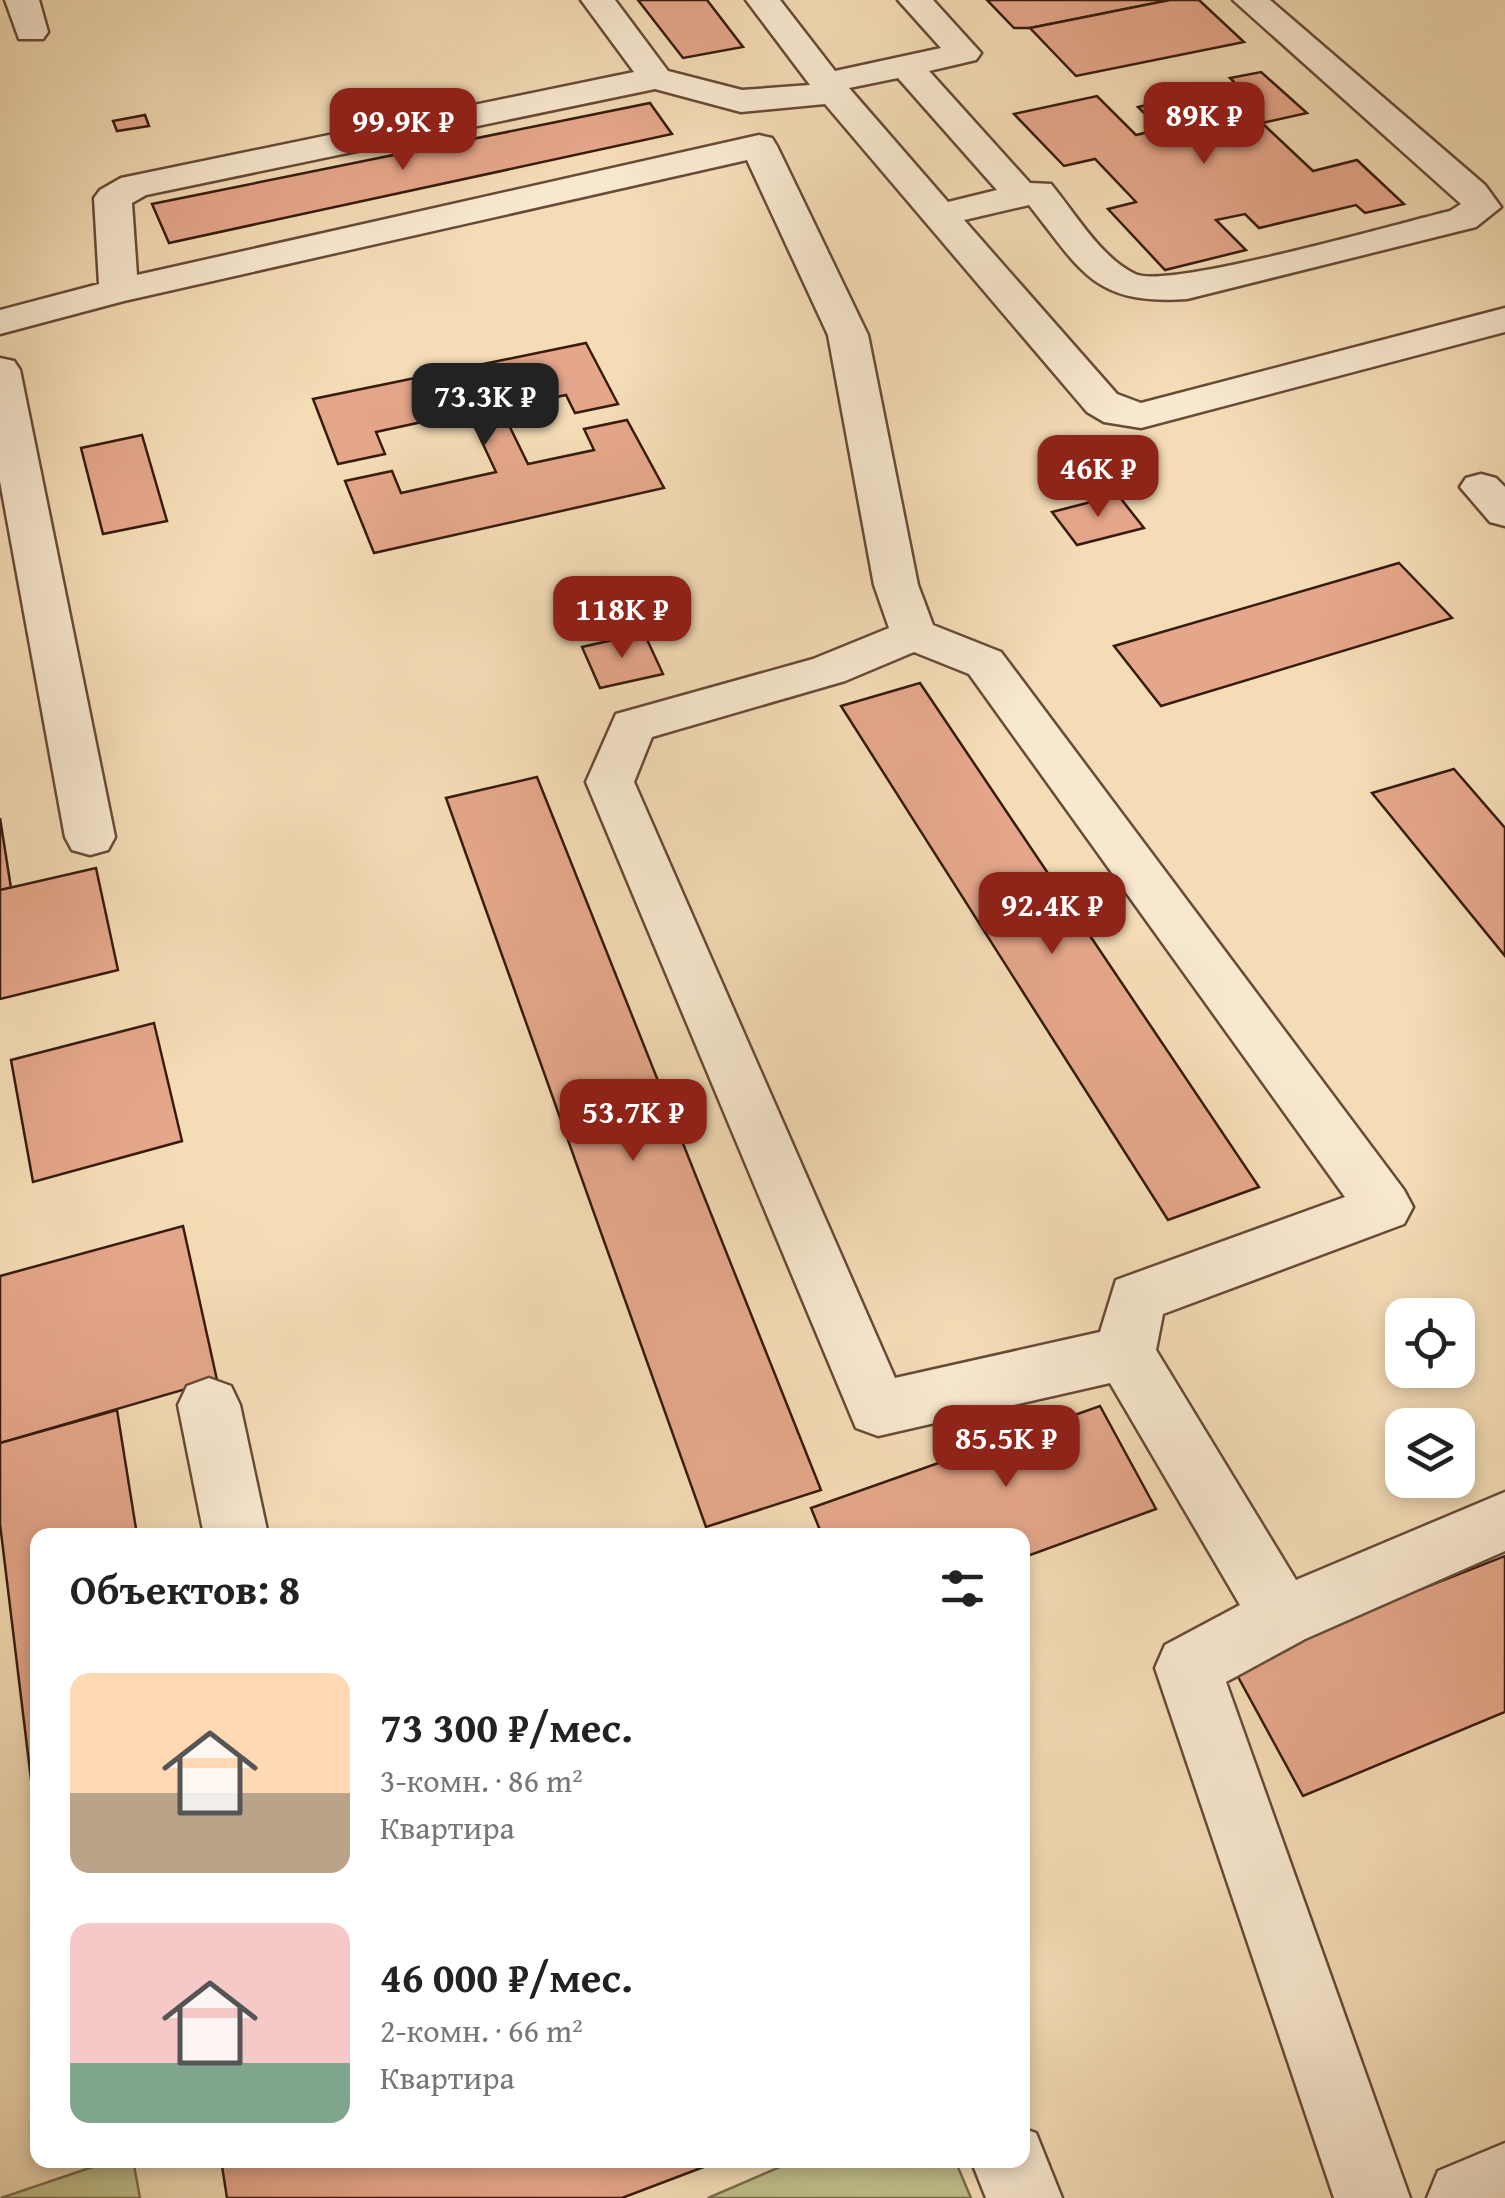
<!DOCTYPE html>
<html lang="ru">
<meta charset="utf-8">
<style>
:root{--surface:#fff;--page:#f2f2f2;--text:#222;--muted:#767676;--accent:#8f2418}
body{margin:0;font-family:"Gentium Book Plus",serif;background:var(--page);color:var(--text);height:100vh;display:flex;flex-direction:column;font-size:38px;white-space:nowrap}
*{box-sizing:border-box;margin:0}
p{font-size:32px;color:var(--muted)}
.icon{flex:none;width:55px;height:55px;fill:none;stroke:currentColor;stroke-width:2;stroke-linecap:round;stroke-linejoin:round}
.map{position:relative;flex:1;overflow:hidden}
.sheet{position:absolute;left:30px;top:1528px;width:1000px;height:640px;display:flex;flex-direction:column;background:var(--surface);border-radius:20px;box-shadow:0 5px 15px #0003}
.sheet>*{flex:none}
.tools{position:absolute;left:1385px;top:1298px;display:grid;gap:20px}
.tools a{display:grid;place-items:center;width:90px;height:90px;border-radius:20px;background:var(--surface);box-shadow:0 5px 15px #0003;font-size:50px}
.price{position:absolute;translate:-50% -85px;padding:0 22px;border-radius:20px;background:var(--accent);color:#fff;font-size:32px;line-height:65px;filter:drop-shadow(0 2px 5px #0008)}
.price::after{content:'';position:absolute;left:50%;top:60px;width:30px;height:22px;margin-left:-15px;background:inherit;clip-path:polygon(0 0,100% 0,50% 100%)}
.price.selected{background:#222;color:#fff}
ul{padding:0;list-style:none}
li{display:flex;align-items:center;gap:30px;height:250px;padding:0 40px}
li span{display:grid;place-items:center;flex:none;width:280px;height:200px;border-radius:20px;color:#555}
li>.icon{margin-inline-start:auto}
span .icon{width:120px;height:120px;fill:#fffc;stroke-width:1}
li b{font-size:42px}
h2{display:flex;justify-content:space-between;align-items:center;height:120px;padding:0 40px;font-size:42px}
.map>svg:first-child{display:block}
.green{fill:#bfbf8b;stroke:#7c6d4c;stroke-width:2.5}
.building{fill:#e5a78b;stroke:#381b0d;stroke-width:2.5}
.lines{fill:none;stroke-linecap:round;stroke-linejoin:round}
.minor-casing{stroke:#674b37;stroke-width:5}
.minor{fill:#f8e8d0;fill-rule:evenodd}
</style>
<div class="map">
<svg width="1505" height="2198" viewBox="0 0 1505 2198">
<rect width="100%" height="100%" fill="#f4dcb6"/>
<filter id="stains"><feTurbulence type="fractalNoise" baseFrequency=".002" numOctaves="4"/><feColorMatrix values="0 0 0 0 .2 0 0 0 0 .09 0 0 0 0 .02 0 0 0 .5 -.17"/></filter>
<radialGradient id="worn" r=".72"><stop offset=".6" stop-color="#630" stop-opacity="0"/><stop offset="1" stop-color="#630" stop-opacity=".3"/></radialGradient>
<g class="green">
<path d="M113 2160H133L140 2198H1Z"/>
<path d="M796 2160H955L971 2198H708Z"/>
</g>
<g class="building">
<path d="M638 0H707L743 47 683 58Z"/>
<path d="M987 0H1170L1030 28H1014Z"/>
<path d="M1170 0H1199L1244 42 1076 76 1030 28Z"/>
<path d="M1261 72 1307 113 1262 123 1313 171 1357 160 1404 204 1365 213 1356 205 1259 228 1245 214 1216 220 1246 250 1165 270 1108 209 1136 202 1095 159 1064 166 1014 114 1097 96 1136 135 1160 129 1138 107 1237 85 1230 78Z"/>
<path d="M650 103 672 134 169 243 152 204Z"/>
<path d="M145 115 149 126 117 131 113 121Z"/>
<path d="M586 343 618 404 575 413 566 395 501 409 528 464 594 450 584 429 627 420 664 488 374 553 345 481 392 471 401 493 496 472 468 412 376 432 385 454 338 464 313 399Z"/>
<path d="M142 435 167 521 103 534 81 448Z"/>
<path d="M1118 495 1144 528 1077 545 1052 512Z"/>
<path d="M1399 563 1452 618 1161 706 1114 646Z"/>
<path d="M644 633 663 674 600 688 582 647Z"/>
<path d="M920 683 1259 1187 1168 1220 841 706Z"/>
<path d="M1454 769 1505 828V956L1372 793Z"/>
<path d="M537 777 821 1490 706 1527 446 798Z"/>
<path d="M0 818 11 888 0 890Z"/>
<path d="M96 868 118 970 0 999V890Z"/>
<path d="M154 1023 182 1141 33 1182 11 1060Z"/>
<path d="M183 1226 217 1380 0 1443V1276Z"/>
<path d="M1100 1406 1156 1509 1022 1558V1535H822L811 1508Z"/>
<path d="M117 1410 137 1535H38V1837L0 1524V1443Z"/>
<path d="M1505 1556V1712L1303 1796 1231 1664Z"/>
<path d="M238 2160H722L622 2198H227L222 2166Z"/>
</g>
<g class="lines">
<g class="minor-casing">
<g id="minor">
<path d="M5 0H39L48 32 43 39H19Z"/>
<path d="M581 0H615L668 71 742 90 810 85 746 0H780L835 71 941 48 898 0H933L981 53 976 60 929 71 1030 183 1051 184C1075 213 1100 257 1135 274 1167 290 1400 223 1450 211L1461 204 1233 0H1270L1485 185 1501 207 1476 227 1187 299C1094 305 1082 272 1029 205L964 220 1117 394 1141 403 1505 308V332L1141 428 1104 422 1087 412 825 104 741 112 655 89 146 195 132 203 137 275 759 135 772 138 777 146 868 335 918 585 933 625 1001 652 1404 1190 1413 1207 1404 1224 1163 1314 1156 1350 1296 1580 1505 1492V1551L1305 1639 1226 1682 1410 2198H1334L1155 1668 1165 1645 1240 1605 1110 1383 878 1436 856 1428 586 782 616 714 813 659 889 628 874 585 828 335 747 160 124 301 0 334V310L99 284 94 198 100 190 121 178 634 72ZM898 78 997 190 948 202 849 88ZM914 652 969 674 1345 1197 1116 1280 1100 1332 895 1378 634 782 652 737 845 681Z"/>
<path d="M0 358 14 361 20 370 115 837 108 850 90 855 72 850 65 837 0 481Z"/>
<path d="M1481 474 1496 478 1505 487V526L1490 522 1460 487 1466 478Z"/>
<path d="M209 1378 231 1386 240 1405 268 1535H204L178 1405 187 1386Z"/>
<path d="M1022 2128 1036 2133 1062 2198H986L971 2160H1022Z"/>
<path d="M1505 2143V2198H1427L1438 2171Z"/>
</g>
</g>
<use href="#minor" class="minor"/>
</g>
<rect width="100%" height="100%" filter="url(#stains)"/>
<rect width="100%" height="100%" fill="url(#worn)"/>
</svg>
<div class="tools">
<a><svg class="icon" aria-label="locate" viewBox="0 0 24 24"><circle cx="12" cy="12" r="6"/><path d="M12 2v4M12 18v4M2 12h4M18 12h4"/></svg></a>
<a><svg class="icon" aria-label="layers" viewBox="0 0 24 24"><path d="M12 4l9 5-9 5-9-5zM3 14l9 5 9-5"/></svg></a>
</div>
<b class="price" style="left:1204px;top:167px">89K ₽</b>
<b class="price" style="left:403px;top:173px">99.9K ₽</b>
<b class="price selected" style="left:485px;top:448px">73.3K ₽</b>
<b class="price" style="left:1098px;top:520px">46K ₽</b>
<b class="price" style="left:622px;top:661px">118K ₽</b>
<b class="price" style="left:1052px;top:957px">92.4K ₽</b>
<b class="price" style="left:633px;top:1164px">53.7K ₽</b>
<b class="price" style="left:1006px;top:1490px">85.5K ₽</b>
<section class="sheet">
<h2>Объектов: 8<svg class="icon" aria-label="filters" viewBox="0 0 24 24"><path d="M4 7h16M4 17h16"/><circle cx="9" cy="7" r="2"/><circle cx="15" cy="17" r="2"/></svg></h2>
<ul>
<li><span style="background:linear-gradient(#ffd9b3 60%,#b9a48a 0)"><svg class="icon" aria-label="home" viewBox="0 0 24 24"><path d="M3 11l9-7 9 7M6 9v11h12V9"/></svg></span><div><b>73 300 ₽/мес.</b><p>3-комн. · 86 m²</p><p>Квартира</p></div></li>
<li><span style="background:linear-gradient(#f6c9c9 70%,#7fa58c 0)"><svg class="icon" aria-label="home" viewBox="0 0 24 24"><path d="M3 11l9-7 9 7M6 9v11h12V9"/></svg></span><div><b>46 000 ₽/мес.</b><p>2-комн. · 66 m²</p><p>Квартира</p></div></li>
</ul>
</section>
</div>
